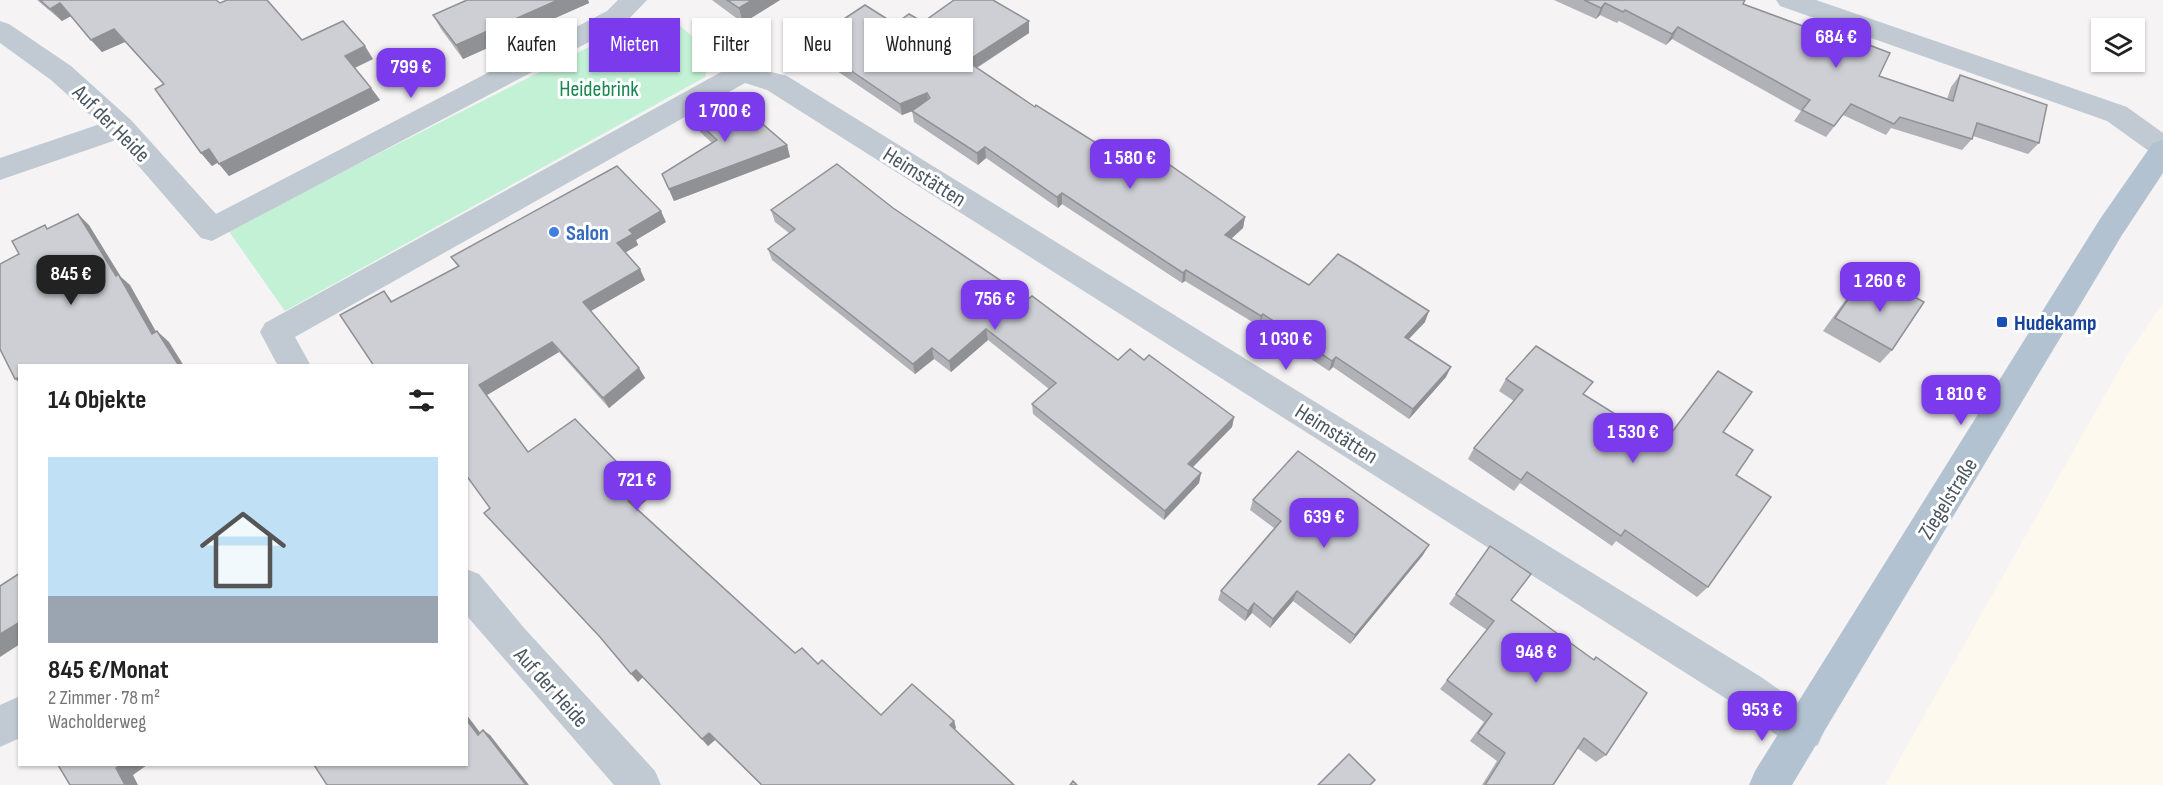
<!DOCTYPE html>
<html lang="de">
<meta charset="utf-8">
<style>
:root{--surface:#fff;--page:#f6f6f6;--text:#222;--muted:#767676;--accent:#7c3aed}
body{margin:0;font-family:"Sofia Sans Condensed",sans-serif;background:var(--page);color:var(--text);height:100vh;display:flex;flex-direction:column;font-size:22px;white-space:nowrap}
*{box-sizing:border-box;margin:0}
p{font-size:20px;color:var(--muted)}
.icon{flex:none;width:33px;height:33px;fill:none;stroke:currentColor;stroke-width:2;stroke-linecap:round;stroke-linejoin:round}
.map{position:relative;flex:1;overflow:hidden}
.details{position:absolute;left:18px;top:364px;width:450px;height:402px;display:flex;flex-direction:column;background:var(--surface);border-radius:0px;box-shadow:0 2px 4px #0004}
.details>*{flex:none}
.guide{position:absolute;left:486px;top:18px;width:570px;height:54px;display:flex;gap:12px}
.fabs{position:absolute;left:2091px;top:18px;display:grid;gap:12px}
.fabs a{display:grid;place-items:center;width:54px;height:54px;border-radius:0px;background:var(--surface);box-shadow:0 2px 4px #0004;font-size:30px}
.price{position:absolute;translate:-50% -51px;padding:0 14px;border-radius:12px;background:var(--accent);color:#fff;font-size:20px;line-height:39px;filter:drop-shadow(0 2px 3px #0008)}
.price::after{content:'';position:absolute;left:50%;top:36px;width:18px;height:14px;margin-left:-9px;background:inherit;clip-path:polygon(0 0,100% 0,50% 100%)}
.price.current{background:#222;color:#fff}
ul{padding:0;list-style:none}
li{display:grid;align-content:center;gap:12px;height:318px;padding:0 30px}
li span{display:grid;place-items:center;height:186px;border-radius:0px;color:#555}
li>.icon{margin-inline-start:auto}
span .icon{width:108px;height:108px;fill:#fffc;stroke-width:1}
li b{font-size:26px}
h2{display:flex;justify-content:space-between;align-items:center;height:72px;padding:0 30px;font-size:26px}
.pill{padding:0 21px;border-radius:0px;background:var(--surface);box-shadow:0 2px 4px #0004;font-size:21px;line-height:54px}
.pill.current{background:var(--accent);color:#fff}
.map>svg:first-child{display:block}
.commercial{fill:#fdf9ef}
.green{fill:#c3f1d5}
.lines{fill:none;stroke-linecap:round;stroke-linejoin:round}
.minor{fill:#c1cad2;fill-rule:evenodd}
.major{fill:#b3c2d1;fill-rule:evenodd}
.wall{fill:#b0b2b7}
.shaded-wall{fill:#909195}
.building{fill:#cdcfd5;stroke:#909195;stroke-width:1.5}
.shop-dot{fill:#3f7fe0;stroke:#fff;stroke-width:2}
.transit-dot{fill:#1a4fb4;stroke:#fff;stroke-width:2}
.labels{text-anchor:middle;stroke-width:6;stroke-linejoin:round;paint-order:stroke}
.park-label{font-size:22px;fill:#17864f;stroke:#fff}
.street-label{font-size:22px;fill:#4a5661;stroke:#fff}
.shop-label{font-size:22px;font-weight:bold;fill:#366cbe;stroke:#fff;text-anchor:start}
.transit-label{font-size:22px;font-weight:bold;fill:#164399;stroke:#fff;text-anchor:start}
</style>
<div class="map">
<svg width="2163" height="785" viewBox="0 0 2163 785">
<rect width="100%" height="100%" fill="#f5f3f3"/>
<path class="commercial" d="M2163 303V785H1885L2128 354Z"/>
<path class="green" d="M673 20 712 53 705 77 285 311 228 230 636 23Z"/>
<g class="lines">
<g class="minor">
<path d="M618 0H647L625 23 212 241 201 238 116 140 0 180V158L100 124 51 80 0 43V21L9 24 71 66 131 120 216 214 607 11Z"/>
<path d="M1776 0H1816L2127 107 2163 133V157L2153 154 2107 121 1780 6Z"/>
<path d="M742 64 787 76 1761 677 1818 717 1824 731 1818 745 1804 750 1790 745 1733 703 767 90 745 83 295 337 311 366H278L260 332 265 323 732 66Z"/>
<path d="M466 569 479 574 525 629 655 771 661 785H614L466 615Z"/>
<path d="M20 696V738L0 747V705Z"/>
</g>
<path class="major" d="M2163 140V173L2122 235 1792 785H1749L1755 771 2100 219 2153 143Z"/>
</g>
<g class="wall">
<path d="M37 0H216L220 3 302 40 373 59 355 68 371 88 380 100 229 176 218 162 212 166 201 153 164 85 125 42 102 52 71 16 62 21Z"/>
<path d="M467 0H588L589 3 463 59 441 29 433 15Z"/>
<path d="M712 0H780L743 23Z"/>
<path d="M1554 0H1745L1743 4 1879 76 1947 99 1951 87 1960 75 2039 143 2028 154 1973 136 1972 139 1962 150 1891 128 1886 135 1843 115 1826 137 1794 121 1801 111 1672 39 1666 45 1619 21 1617 23 1600 15 1596 19Z"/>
<path d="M1029 21V33L977 68 1035 107 1120 158 1245 217 1243 228 1231 239 1309 285 1425 322 1409 339 1446 377 1409 419 1333 367 1329 371 1260 325 1259 326 1185 281 1182 283 1062 204 1058 208 986 158 978 165 914 122 912 111 902 115 812 54 809 42 895 24Z"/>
<path d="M693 118 787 145 790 157 674 201 662 174 712 143 698 130Z"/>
<path d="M893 208 1118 360H1144L1234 417 1232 427 1193 467 1201 473 1199 483 1164 520 1033 414 1032 404 1049 389 988 340 951 372 934 359 915 374 772 260 768 249 789 233 775 222 771 210Z"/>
<path d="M666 222 636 240 638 245 626 252 645 280 591 311 639 368 645 378 609 408 559 352 487 395 528 452 649 498 637 508 795 653 818 664 881 715 954 721 956 728 954 729 1014 785H761L715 740 708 746 643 677 638 682 490 508 466 366H374L384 291 392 301 458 267 451 257Z"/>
<path d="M1861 281 1886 295 1894 286 1892 350 1880 363 1823 331 1849 295Z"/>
<path d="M1718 371 1723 432 1736 475 1708 587 1697 597 1616 541 1612 546 1520 483 1514 491 1468 459 1474 448 1514 401 1499 391 1506 379 1585 395 1663 444Z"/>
<path d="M1253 500 1423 555 1350 644 1293 601 1270 628 1252 613 1245 621 1218 600 1221 591 1274 528 1250 510Z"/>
<path d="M1456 594 1511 600 1593 659 1596 657 1606 755 1596 762 1577 748 1553 785H1482L1497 761 1470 741 1484 722 1440 689 1487 630 1449 604Z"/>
</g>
<g class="shaded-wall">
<path d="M558 0H588L589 3 463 59 456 45Z"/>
<path d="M752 0H780L743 23 739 8Z"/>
<path d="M60 3 71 16 62 21 50 9Z"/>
<path d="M1605 3 1600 15 1596 19 1601 8Z"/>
<path d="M1029 21V33L968 73 967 61Z"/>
<path d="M1678 27 1672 39 1666 45 1672 34Z"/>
<path d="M114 29 125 42 102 52 91 40Z"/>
<path d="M365 46 373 59 354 68 345 56Z"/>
<path d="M371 88 380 100 229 176 219 164Z"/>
<path d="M927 93 929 105 902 115 900 104Z"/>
<path d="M787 145 790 157 674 201 669 189Z"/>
<path d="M985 147 986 158 978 165 977 153Z"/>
<path d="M209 149 219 162 212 166 201 153Z"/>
<path d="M1062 193V204L1058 208 1057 197Z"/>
<path d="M661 211 666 222 636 240 638 245 623 254 617 243 629 230Z"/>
<path d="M78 214 89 225 121 277 130 285 163 344 152 334Z"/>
<path d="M1245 217 1243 228 1223 246 1225 235Z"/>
<path d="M640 269 645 280 589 312 583 302Z"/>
<path d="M1186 270 1185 281 1182 283 1183 273Z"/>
<path d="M1429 311 1425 322 1401 347 1405 337Z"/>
<path d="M1263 314 1260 325 1259 326 1261 316Z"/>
<path d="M986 329 988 340 951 372 949 361Z"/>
<path d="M157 331 169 342 184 366H179Z"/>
<path d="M552 342 559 352 487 395 479 385Z"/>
<path d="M932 348 934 359 915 374 913 364Z"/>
<path d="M1336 357 1333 367 1329 371 1332 361Z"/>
<path d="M1451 367 1446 377 1409 419 1413 409Z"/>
<path d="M639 368 645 378 609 408 603 398Z"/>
<path d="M20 377V383L15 379Z"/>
<path d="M1234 417 1232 427 1187 473 1188 464Z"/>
<path d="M1201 473 1199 483 1164 520 1165 511Z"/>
<path d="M643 489 649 498 635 510 628 501Z"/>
<path d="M1429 545 1423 555 1350 644 1355 635Z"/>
<path d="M1297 591 1293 601 1270 628 1273 619Z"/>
<path d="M1254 603 1252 613 1245 621 1248 611Z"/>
<path d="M20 622V644L0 657V634Z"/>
<path d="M636 670 643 677 638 682 631 674Z"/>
<path d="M466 714 485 739 478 735 466 719Z"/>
<path d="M954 721 956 728 952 732 950 725Z"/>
<path d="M483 730 490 735 529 785H526Z"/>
<path d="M709 733 715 740 708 746 702 739Z"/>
<path d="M121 765H147L133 775 138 785H125L116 768Z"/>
</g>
<g class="building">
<path d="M40 0H216L220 3 227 0H267L302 40 343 21 365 46 345 56 371 88 219 164 209 149 201 153 155 89 164 84 114 29 91 40 60 3 50 9Z"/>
<path d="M467 0H558L456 45 433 15Z"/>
<path d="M727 0H752L739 8Z"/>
<path d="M954 0H993L1029 21 967 61 1035 107 1036 105 1120 158 1138 143 1245 217 1225 235 1309 285 1338 254 1355 264 1429 311 1405 337 1451 367 1413 409 1336 357 1332 361 1263 314 1261 316 1186 270 1183 273 1062 193 1057 197 985 147 977 153 912 111 930 98 927 93 900 104 809 42 865 5 895 24 909 14 923 22Z"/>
<path d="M1584 0H1745L1743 4 1811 29 1814 24 1890 53 1879 76 1953 101 1960 75 2047 105 2039 143 1977 123 1972 139 1900 117 1894 124 1851 104 1834 126 1802 110 1810 100 1678 27 1672 34 1625 10 1623 12 1605 3 1601 8Z"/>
<path d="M730 96 787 145 669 189 662 174 717 140 693 118Z"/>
<path d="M837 164 893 208 1028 299 1032 296 1118 360 1130 349 1144 360 1149 355 1234 417 1188 464 1201 473 1165 511 1032 404 1056 383 986 329 949 361 932 348 913 364 768 249 795 229 771 210Z"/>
<path d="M617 166 661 211 629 230 633 234 617 243 640 269 583 302 639 368 603 398 552 342 479 385 528 452 575 419 643 489 628 501 795 653 802 648 818 664 822 660 881 715 912 684 954 721 950 725 1014 785H762L709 733 702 739 636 670 631 674 600 637 484 513 490 508 466 475V366H374L340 315 384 291 391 302 459 266 451 257Z"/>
<path d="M78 214 116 276 118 274 152 334 157 331 179 366H20V377L15 379 0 349V264L19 254 12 241 45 225 47 229Z"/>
<path d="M1861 281 1887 296 1894 286 1924 302 1892 350 1835 318Z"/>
<path d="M1536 346 1593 382 1583 394 1663 444 1718 371 1752 392 1723 432 1753 450 1736 475 1771 497 1708 587 1625 530 1621 536 1527 472 1521 480 1474 448 1523 390 1506 379Z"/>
<path d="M1298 451 1429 545 1355 635 1297 591 1273 619 1254 603 1248 611 1221 591 1281 521 1253 500Z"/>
<path d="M1490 546 1531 574 1511 600 1594 660 1596 657 1647 693 1606 755 1584 738 1553 785H1485L1505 753 1478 733 1492 714 1447 680 1494 621 1456 594Z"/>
<path d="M20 573V622L0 634V586Z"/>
<path d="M466 719 478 735 483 730 526 785H327L314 765H466Z"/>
<path d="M1349 754 1375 780 1370 785H1318Z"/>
<path d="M58 765H121L116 768 125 785H70Z"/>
<path d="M1073 781 1077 785H1070Z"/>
</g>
<circle class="shop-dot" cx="554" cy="232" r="6"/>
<rect class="transit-dot" x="1996" y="316" width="12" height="12" rx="3"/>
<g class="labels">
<g class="park-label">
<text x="599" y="96">Heidebrink</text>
</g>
<g class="street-label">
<text transform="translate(112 123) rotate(45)" y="8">Auf der Heide</text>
<text transform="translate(925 176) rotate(32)" y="8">Heimstätten</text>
<text transform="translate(1337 433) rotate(32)" y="8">Heimstätten</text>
<text transform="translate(1947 498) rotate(-58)" y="8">Ziegelstraße</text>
<text transform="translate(552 687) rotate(48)" y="8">Auf der Heide</text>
</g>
<g class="shop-label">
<text x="566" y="240">Salon</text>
</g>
<g class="transit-label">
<text x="2014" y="330">Hudekamp</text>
</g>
</g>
</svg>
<div class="fabs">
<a><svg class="icon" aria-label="layers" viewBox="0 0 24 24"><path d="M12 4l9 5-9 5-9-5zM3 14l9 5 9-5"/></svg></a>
</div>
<b class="price" style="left:1836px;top:69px">684 €</b>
<b class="price" style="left:411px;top:99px">799 €</b>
<b class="price" style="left:725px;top:143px">1 700 €</b>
<b class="price" style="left:1130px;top:190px">1 580 €</b>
<b class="price current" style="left:71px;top:306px">845 €</b>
<b class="price" style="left:1880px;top:313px">1 260 €</b>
<b class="price" style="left:995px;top:331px">756 €</b>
<b class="price" style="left:1286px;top:371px">1 030 €</b>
<b class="price" style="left:1961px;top:426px">1 810 €</b>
<b class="price" style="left:1633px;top:464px">1 530 €</b>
<b class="price" style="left:637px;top:512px">721 €</b>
<b class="price" style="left:1324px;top:549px">639 €</b>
<b class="price" style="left:1536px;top:684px">948 €</b>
<b class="price" style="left:1762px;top:742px">953 €</b>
<div class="guide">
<a class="pill">Kaufen</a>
<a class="pill current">Mieten</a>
<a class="pill">Filter</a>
<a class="pill">Neu</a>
<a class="pill">Wohnung</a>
</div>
<section class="details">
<h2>14 Objekte<svg class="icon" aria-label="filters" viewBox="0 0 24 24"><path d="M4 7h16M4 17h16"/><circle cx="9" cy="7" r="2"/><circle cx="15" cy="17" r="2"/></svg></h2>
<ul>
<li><span style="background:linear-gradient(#bfe0f5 75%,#9aa5b1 0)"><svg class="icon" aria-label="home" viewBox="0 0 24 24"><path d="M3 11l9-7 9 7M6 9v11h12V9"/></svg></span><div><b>845 €/Monat</b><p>2 Zimmer · 78 m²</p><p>Wacholderweg</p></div></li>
</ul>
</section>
</div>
